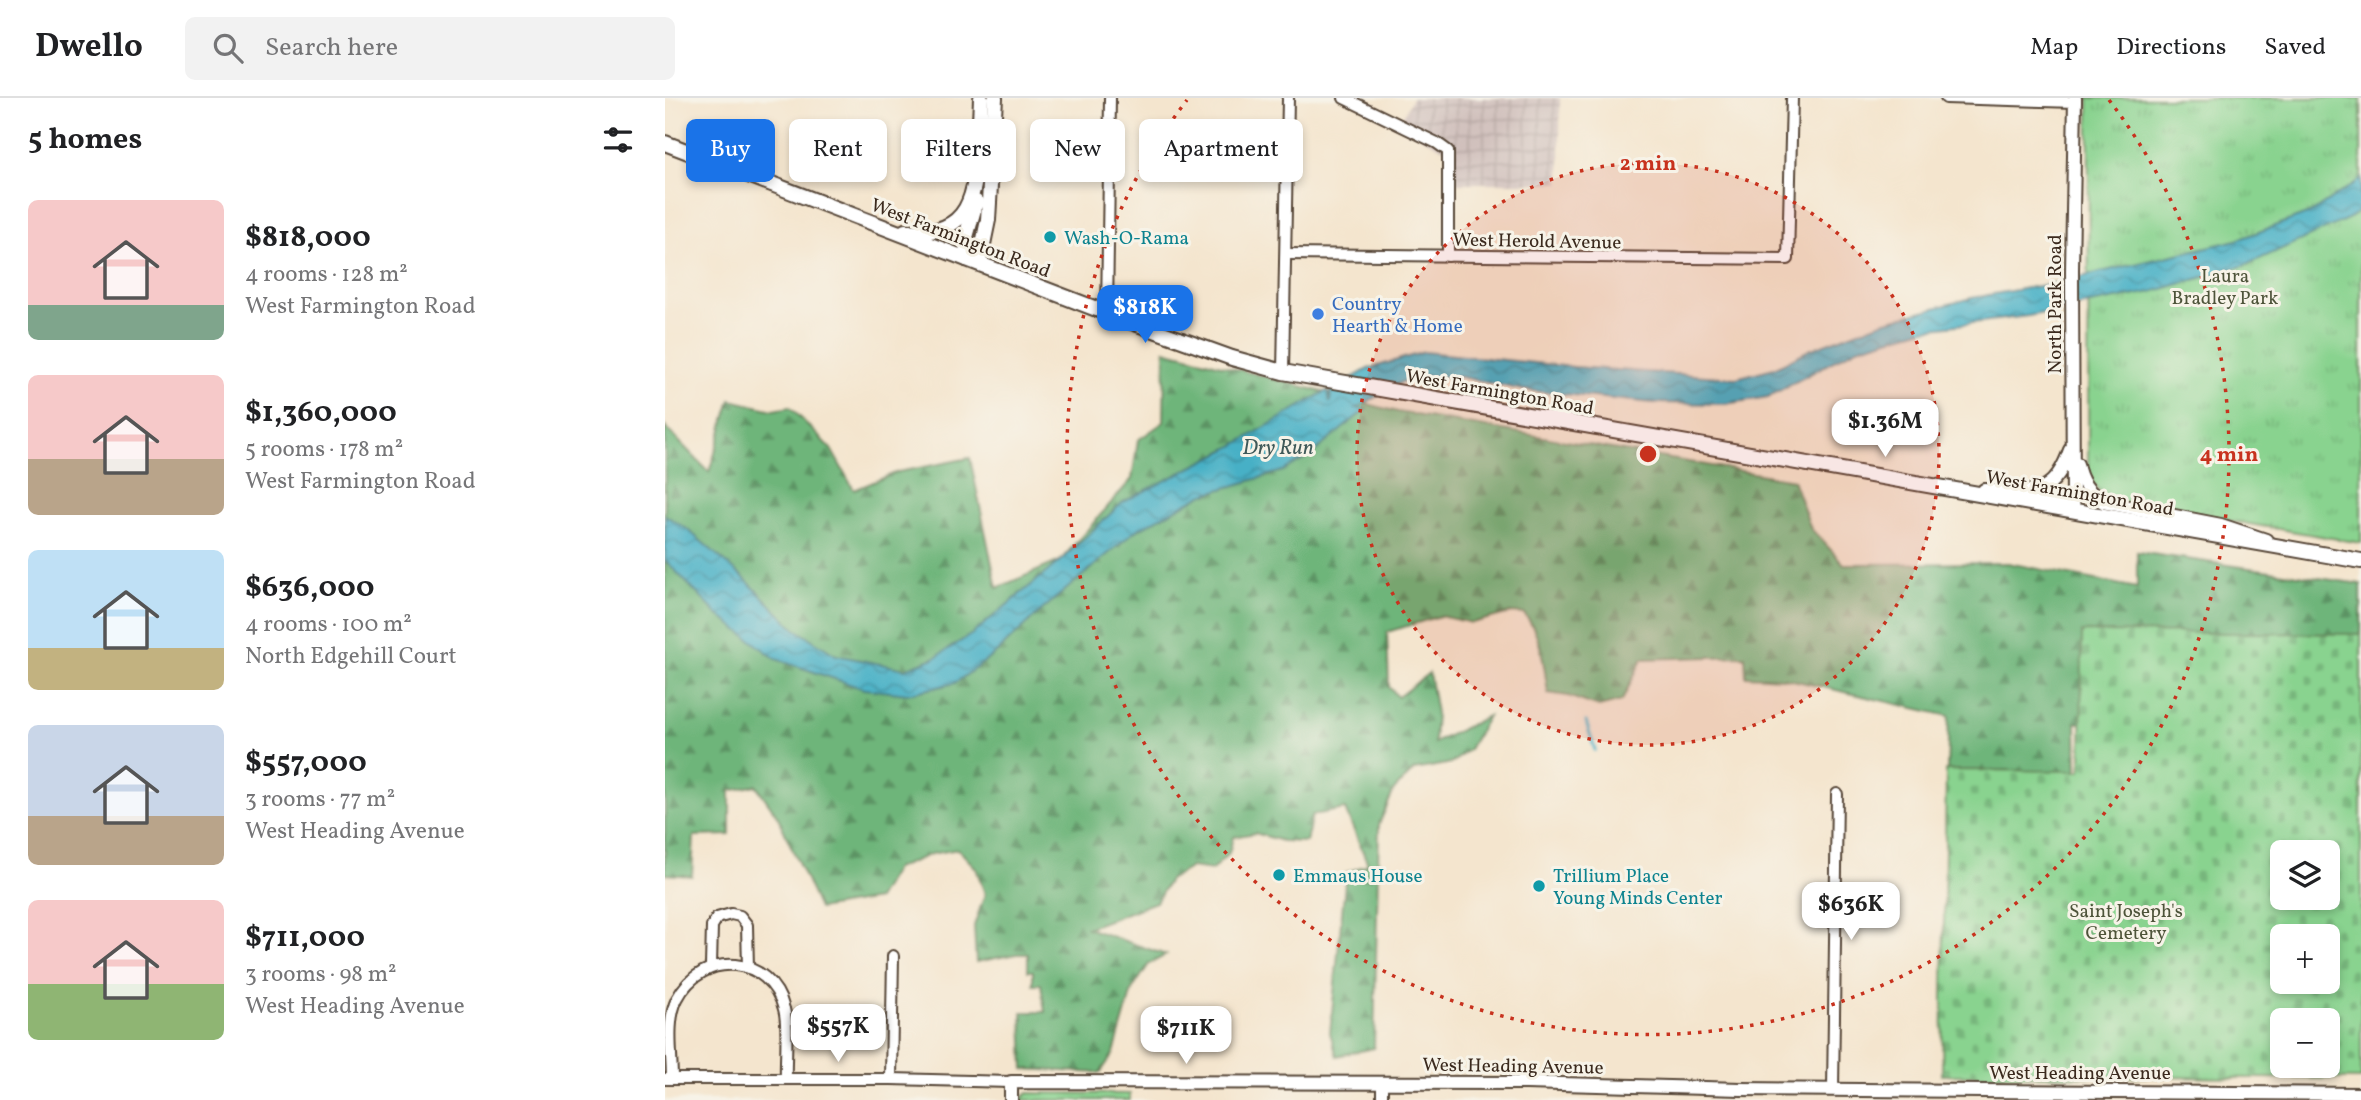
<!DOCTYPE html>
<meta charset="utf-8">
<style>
:root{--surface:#fff;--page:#f2f2f2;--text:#202124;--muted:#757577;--line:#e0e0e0;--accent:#1a73e8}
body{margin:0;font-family:Vollkorn,serif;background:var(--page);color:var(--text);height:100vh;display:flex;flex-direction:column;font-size:26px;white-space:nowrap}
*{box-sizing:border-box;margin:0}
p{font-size:23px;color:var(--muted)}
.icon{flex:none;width:38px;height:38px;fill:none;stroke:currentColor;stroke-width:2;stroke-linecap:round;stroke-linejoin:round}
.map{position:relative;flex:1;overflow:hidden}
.sheet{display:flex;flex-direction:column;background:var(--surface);width:665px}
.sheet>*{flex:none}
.hud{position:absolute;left:21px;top:21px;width:665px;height:63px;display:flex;gap:14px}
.tools{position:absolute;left:1605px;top:742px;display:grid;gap:14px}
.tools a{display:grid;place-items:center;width:70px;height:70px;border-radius:10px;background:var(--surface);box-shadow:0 4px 10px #0003;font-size:35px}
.price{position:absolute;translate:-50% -60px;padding:0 16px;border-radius:14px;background:#fff;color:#222;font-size:23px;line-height:46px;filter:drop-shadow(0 2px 4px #0008)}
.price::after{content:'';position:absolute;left:50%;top:42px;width:21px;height:16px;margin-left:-10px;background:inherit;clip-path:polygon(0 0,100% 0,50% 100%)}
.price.current{background:var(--accent);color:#fff}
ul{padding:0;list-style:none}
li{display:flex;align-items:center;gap:21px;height:175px;padding:0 28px}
li span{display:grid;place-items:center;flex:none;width:196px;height:140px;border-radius:10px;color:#555}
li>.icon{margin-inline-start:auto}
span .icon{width:84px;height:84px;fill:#fffc;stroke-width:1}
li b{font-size:30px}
h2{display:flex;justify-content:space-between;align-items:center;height:84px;padding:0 28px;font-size:30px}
.pill{padding:0 24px;border-radius:10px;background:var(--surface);box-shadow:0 4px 10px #0003;font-size:24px;line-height:63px}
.pill.current{background:var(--accent);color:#fff}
header{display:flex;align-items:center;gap:42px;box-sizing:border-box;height:98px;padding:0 35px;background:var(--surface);border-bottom:2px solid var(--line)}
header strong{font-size:33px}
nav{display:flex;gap:38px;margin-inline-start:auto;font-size:24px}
.search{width:490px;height:63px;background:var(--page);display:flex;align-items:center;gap:18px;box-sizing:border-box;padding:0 24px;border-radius:10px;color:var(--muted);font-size:26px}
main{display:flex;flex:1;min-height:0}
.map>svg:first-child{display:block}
.industrial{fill:url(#industrial-grid)}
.forest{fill:url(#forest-firs);stroke:#54704c;stroke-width:2}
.cemetery{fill:url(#cemetery-stones);stroke:#627e56;stroke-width:2;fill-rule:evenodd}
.park{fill:url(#park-tufts);stroke:#627e56;stroke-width:2}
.water{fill:url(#water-waves);stroke:#416d72;stroke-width:2}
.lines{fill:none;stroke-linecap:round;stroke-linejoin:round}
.stream{stroke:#47b0c6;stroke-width:3.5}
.minor-casing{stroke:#574638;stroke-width:14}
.tertiary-casing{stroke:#574638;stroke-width:16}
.secondary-casing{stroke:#574638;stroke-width:18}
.minor{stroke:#fff;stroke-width:10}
.tertiary{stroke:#fff;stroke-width:12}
.secondary{stroke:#fff;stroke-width:14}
.ring{fill:none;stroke:#c8321e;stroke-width:3.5;stroke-dasharray:3.5 7}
.culture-dot{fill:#0f9aa8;stroke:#f7f3e8;stroke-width:2.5}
.shop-dot{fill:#3f7fe0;stroke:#f7f3e8;stroke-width:2.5}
.labels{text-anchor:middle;stroke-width:6;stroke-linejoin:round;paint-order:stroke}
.street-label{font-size:19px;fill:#3b2a1e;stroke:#f7f3e8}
.culture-label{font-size:19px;fill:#0d838f;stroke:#f7f3e8;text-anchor:start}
.park-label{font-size:19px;fill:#4e543a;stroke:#f7f3e8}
.shop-label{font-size:19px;fill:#366cbe;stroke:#f7f3e8;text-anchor:start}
.water-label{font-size:21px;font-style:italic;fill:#3f5959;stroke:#f7f3e8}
.centre{fill:#c8321e;stroke:#f7f3e8;stroke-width:3.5}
.ring-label{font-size:21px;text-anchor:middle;font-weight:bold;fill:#c8321e;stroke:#f7f3e8;stroke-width:6;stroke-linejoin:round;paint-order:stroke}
</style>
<header>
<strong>Dwello</strong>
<div class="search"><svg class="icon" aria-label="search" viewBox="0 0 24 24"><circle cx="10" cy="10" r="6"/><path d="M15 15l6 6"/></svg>Search here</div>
<nav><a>Map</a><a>Directions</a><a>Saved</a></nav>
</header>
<main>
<section class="sheet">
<h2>5 homes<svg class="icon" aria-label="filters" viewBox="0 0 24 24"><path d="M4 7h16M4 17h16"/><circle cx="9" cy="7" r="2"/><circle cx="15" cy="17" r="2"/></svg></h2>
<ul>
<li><span style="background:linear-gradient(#f6c9c9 75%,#7fa58c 0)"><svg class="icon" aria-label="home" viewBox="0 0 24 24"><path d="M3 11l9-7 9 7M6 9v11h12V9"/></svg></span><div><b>$818,000</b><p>4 rooms · 128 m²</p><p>West Farmington Road</p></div></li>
<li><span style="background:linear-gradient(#f6c9c9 60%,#b9a48a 0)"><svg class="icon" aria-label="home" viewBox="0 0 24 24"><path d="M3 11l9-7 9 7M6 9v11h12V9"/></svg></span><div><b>$1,360,000</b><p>5 rooms · 178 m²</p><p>West Farmington Road</p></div></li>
<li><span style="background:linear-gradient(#bfe0f5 70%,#c2b280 0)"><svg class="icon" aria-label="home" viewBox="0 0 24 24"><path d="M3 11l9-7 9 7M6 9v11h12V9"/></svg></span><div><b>$636,000</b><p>4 rooms · 100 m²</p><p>North Edgehill Court</p></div></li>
<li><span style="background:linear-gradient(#c9d6e8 65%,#b9a48a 0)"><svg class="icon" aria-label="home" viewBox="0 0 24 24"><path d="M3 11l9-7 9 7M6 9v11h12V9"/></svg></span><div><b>$557,000</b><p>3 rooms · 77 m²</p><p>West Heading Avenue</p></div></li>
<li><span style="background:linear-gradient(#f6c9c9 60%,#8fb573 0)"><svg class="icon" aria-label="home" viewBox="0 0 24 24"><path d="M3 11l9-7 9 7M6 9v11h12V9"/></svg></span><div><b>$711,000</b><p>3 rooms · 98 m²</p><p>West Heading Avenue</p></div></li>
</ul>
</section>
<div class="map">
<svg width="1696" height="1002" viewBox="0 0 1696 1002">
<defs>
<pattern id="industrial-grid" width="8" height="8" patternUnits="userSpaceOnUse" patternTransform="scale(1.75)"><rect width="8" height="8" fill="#d0c0bc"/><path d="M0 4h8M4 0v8" fill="none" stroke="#b4a5a1"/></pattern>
<pattern id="forest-firs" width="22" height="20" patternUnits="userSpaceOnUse" patternTransform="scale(1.75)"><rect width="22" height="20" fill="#6eb57a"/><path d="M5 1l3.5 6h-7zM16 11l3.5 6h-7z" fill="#5c9363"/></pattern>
<pattern id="cemetery-stones" width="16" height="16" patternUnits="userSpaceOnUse" patternTransform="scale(1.75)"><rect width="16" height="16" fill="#89d38f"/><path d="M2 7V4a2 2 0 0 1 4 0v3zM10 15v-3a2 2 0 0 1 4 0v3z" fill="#77b57b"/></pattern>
<pattern id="park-tufts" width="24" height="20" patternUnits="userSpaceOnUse" patternTransform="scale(1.75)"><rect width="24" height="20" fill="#89d38f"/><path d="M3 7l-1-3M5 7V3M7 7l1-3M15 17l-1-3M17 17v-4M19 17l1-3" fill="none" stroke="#77b57b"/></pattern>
<pattern id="water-waves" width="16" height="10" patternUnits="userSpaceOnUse" patternTransform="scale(1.75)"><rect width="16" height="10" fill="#47b0c6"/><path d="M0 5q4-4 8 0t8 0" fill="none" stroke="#3c8fa0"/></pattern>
</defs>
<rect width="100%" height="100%" fill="#f7f3e8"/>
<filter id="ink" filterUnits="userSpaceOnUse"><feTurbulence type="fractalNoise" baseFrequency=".0143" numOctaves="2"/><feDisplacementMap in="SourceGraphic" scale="14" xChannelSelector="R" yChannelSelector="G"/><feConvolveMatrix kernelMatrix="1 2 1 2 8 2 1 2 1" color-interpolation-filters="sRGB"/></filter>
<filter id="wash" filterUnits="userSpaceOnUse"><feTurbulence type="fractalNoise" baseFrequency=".00686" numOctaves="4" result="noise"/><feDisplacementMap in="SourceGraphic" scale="28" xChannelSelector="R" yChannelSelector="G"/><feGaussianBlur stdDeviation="1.57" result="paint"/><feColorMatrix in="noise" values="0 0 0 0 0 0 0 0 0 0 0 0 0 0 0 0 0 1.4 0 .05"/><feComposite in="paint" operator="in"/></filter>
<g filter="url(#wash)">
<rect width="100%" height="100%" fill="#f4e5ce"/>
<path class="industrial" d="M747 0H895V85H784L783 53 734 27Z"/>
<path class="forest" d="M500 252 733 314 1128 382 1146 431 1179 466 1343 465 1472 490V454L1696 486V706L1437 625H1411L1412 686 1344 688 1343 672H1282L1284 618 1119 580 1081 578 1080 558 977 561 957 603 934 609 903 598 883 595C879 569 877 536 859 516L845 515 807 525 775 518 722 534 724 589 733 599 764 575 771 615 769 645 823 618 804 651 787 665 749 672 729 692 714 726 709 950 672 958 665 935 681 775 703 766 680 711 647 717 641 744 617 743 590 735 568 739 564 755 547 772 526 769 504 782 491 804 422 830 501 857 484 866 467 892 449 955 435 975 359 971 357 914H380L376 886H368V873H363V856H351L311 864 309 828 320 796 311 770 293 751 266 756 230 771 212 801 154 811 113 719 91 687 65 693V737L29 738 27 778 0 776V329L44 374 66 302 108 312 125 309 166 351 189 392 233 374 305 360 332 490 395 463 467 381 473 342 499 324Z"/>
<path class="cemetery" d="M1417 534 1696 536V981L1277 977 1281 672 1416 673ZM1617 754H1662V800H1617ZM1617 838H1662V884H1617ZM1617 922H1662V968H1617Z"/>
<g class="park">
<path d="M1424 0H1696V445L1442 402 1423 380Z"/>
<path d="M363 995 465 996V1002H355Z"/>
</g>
<path class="water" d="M1696 81V111L1687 119 1581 167 1487 194 1363 218 1259 231 1192 250 1103 299 1060 306 988 305 858 292 796 279 759 278 737 284 692 310 701 311 647 356 618 373 537 397 470 433 377 512 330 556 290 585 242 596 199 591 111 561 52 516 0 462V417L22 431 79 480 129 530 171 557 240 571 269 560 307 536 395 463 458 404 568 348 663 292 665 305 666 292 703 271 759 254 909 269 1071 280 1109 270 1144 252 1217 224 1307 200 1385 186 1572 142 1647 114Z"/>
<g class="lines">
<path class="stream" d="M921 624 930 652"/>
</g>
</g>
<g filter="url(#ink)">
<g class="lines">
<g class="minor-casing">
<g id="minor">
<path d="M679 0 772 45 783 53V158"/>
<path d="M1281 0 1411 4"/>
<path d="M621 156 1123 161 1127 0"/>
<path d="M442 215 445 0"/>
<path d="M618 274 623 0"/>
<path d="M46 868 47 828 52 820 66 816 75 818 82 827 83 870"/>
<path d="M0 981H226L346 984"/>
<path d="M7 981C7 957 1 923 12 901 38 851 105 857 119 911 124 928 120 962 121 981"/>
<path d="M226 981 228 858"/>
<path d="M1168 992 1172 696"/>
<path d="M717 1002V984"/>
</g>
</g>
<g class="tertiary-casing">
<g id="tertiary">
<path d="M1412 366C1415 383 1423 394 1438 404L1556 427 1601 442"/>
<path d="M1319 392C1366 393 1387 403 1405 352"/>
<path d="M1408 413 1407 172 1410 0"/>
<path d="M346 1002V984L861 985 1076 991 1696 996"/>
</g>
</g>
<g class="secondary-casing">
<g id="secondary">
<path d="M315 25 316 0"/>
<path d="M0 45 442 215 567 260 618 274 1696 463"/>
<path d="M240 133C321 142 309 74 316 16"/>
<path d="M302 161 316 156 323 122 330 0"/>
<path d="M302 161 301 139 311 104"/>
</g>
</g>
<use href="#minor" class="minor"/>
<use href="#tertiary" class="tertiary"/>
<use href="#secondary" class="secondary"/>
</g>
</g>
<circle cx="983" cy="356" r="291" fill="#c8321e" fill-opacity=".12"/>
<g class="ring">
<circle cx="983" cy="356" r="291"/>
<path d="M1444 2A581 581 0 1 1 522 2"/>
</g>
<g class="culture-dot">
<circle cx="385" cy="139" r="7"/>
<circle cx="614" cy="777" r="7"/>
<circle cx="874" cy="788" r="7"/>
</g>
<circle class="shop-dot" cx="653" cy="216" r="7"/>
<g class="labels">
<g class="street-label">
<text transform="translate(296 139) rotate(21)" y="7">West Farmington Road</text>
<text transform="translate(872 142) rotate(1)" y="7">West Herold Avenue</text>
<text transform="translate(1389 206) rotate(-90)" y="7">North Park Road</text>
<text transform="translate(835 293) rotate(10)" y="7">West Farmington Road</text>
<text transform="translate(1415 394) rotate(10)" y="7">West Farmington Road</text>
<text transform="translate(848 967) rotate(1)" y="7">West Heading Avenue</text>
<text x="1415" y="981">West Heading Avenue</text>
</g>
<g class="culture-label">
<text x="399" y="146">Wash-O-Rama</text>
<text x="628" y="784">Emmaus House</text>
<text x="888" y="784">Trillium Place<tspan x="888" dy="22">Young Minds Center</tspan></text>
</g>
<g class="park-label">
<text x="1560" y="184">Laura<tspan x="1560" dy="22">Bradley Park</tspan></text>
<text x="1461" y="819">Saint Joseph's<tspan x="1461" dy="22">Cemetery</tspan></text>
</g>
<g class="shop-label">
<text x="667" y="212">Country<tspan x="667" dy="22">Hearth &amp; Home</tspan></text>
</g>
<g class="water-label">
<text x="613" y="356">Dry Run</text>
</g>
</g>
<circle cx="983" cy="356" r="10" class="centre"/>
<g class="ring-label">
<text x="983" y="72">2 min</text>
<text x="1564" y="363">4 min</text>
</g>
</svg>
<div class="tools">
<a><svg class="icon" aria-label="layers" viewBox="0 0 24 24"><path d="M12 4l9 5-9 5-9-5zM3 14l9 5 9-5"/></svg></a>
<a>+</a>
<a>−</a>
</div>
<b class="price current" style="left:480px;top:247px">$818K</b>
<b class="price" style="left:1220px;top:361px">$1.36M</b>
<b class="price" style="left:1186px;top:844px">$636K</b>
<b class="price" style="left:173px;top:966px">$557K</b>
<b class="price" style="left:521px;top:968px">$711K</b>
<div class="hud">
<a class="pill current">Buy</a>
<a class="pill">Rent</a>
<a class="pill">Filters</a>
<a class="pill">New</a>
<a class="pill">Apartment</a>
</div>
</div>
</main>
